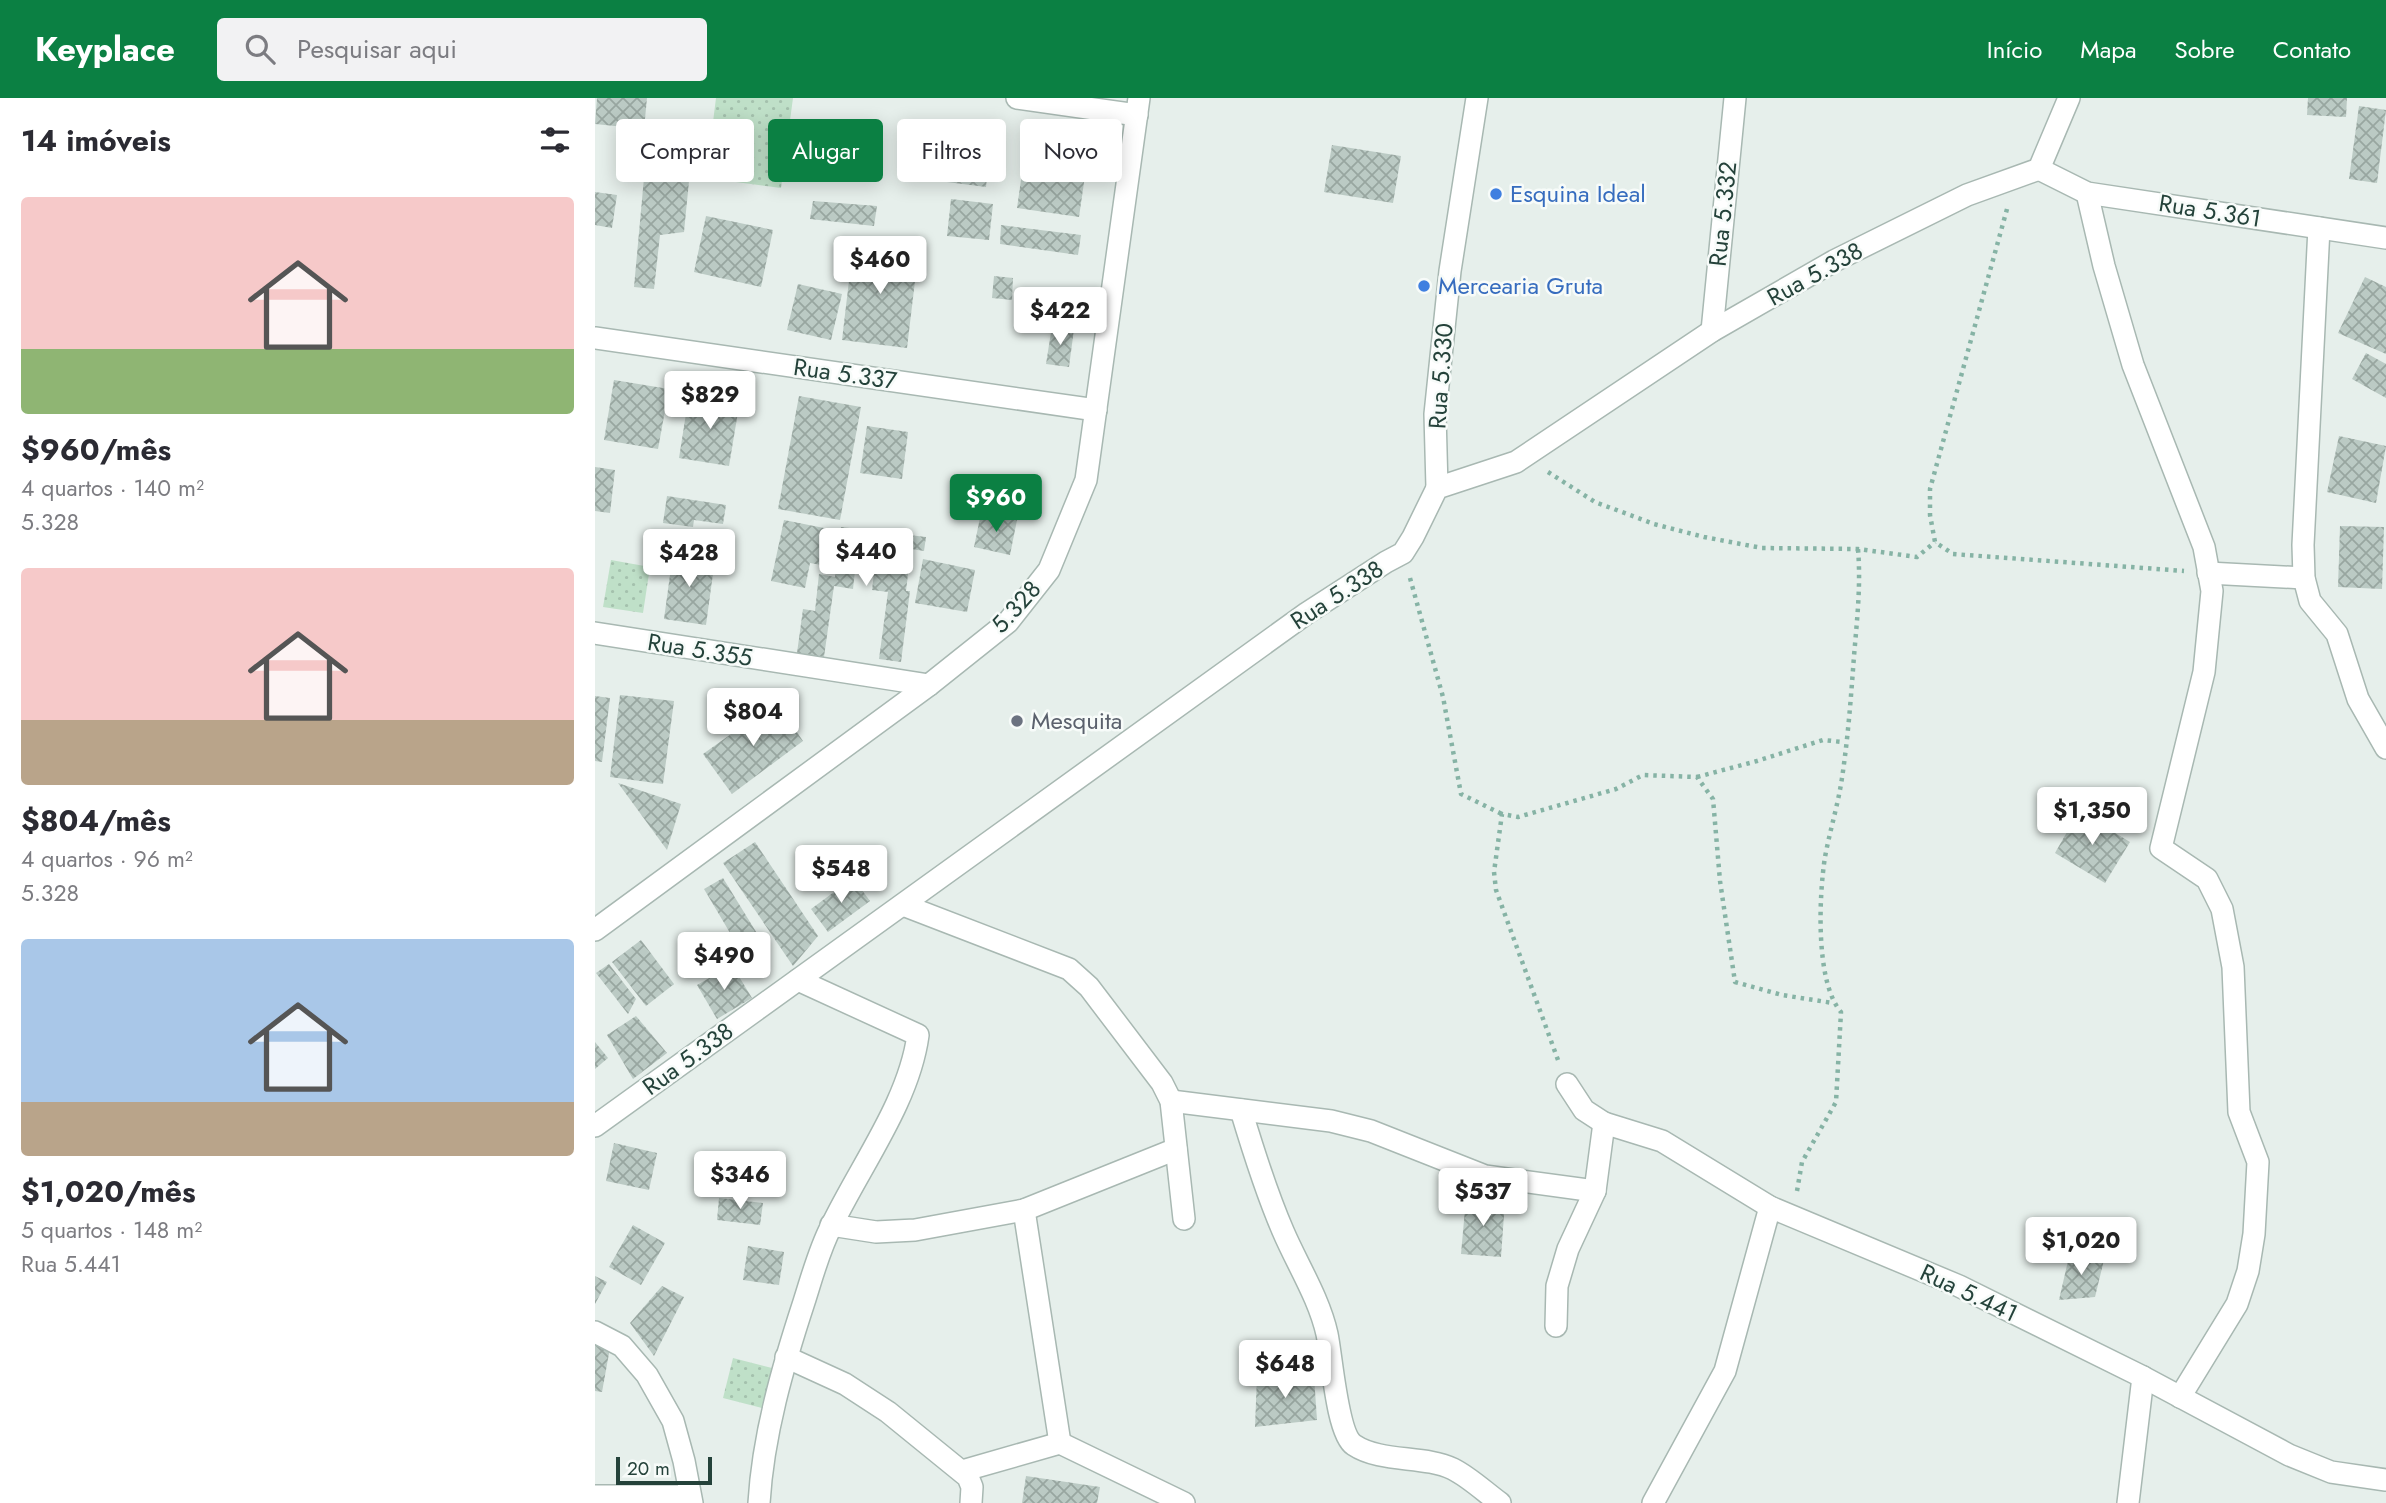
<!DOCTYPE html>
<html lang="pt">
<meta charset="utf-8">
<style>
:root{--surface:#fff;--page:#f2f2f3;--text:#2b2b33;--muted:#7c7c81;--accent:#0b8043}
body{margin:0;font-family:Jost,sans-serif;background:var(--page);color:var(--text);height:100vh;display:flex;flex-direction:column;font-size:26px;white-space:nowrap}
*{box-sizing:border-box;margin:0}
p{font-size:23px;color:var(--muted)}
.icon{flex:none;width:38px;height:38px;fill:none;stroke:currentColor;stroke-width:2;stroke-linecap:round;stroke-linejoin:round}
.map{position:relative;flex:1;overflow:hidden}
.drawer{display:flex;flex-direction:column;background:var(--surface);width:595px}
.drawer>*{flex:none}
.guide{position:absolute;left:21px;top:21px;width:665px;height:63px;display:flex;gap:14px}
.scale{position:absolute;left:21px;bottom:18px;width:96px;box-sizing:border-box;padding-left:7px;border:4px solid #24423a;border-top:0;font-size:19px;line-height:24px;white-space:nowrap;color:#24423a;-webkit-text-stroke:5px #f7fbf9;paint-order:stroke}
.price{position:absolute;translate:-50% -60px;padding:0 16px;border-radius:7px;background:#fff;color:#222;font-size:23px;line-height:46px;filter:drop-shadow(0 2px 4px #0008)}
.price::after{content:'';position:absolute;left:50%;top:42px;width:21px;height:16px;margin-left:-10px;background:inherit;clip-path:polygon(0 0,100% 0,50% 100%)}
.price.on{background:var(--accent);color:#fff}
ul{padding:0;list-style:none}
li{display:grid;align-content:center;gap:14px;height:371px;padding:0 21px}
li span{display:grid;place-items:center;height:217px;border-radius:7px;color:#555}
li>.icon{margin-inline-start:auto}
span .icon{width:126px;height:126px;fill:#fffc;stroke-width:1}
li b{font-size:30px}
h2{display:flex;justify-content:space-between;align-items:center;height:84px;padding:0 21px;font-size:30px}
.tag{padding:0 24px;border-radius:7px;background:var(--surface);box-shadow:0 4px 18px #0003;font-size:24px;line-height:63px}
.tag.on{background:var(--accent);color:#fff}
header{display:flex;align-items:center;gap:42px;box-sizing:border-box;height:98px;padding:0 35px;background:var(--accent);color:#fff}
header strong{font-size:33px}
nav{display:flex;gap:38px;margin-inline-start:auto;font-size:24px}
.search{width:490px;height:63px;background:var(--page);display:flex;align-items:center;gap:18px;box-sizing:border-box;padding:0 24px;border-radius:7px;color:var(--muted);font-size:26px}
main{display:flex;flex:1;min-height:0}
.map>svg:first-child{display:block}
.garden{fill:url(#garden-dots)}
.building{fill:url(#building-cross-hatch)}
.lines{fill:none;stroke-linecap:round;stroke-linejoin:round}
.minor-casing{stroke:#a8b8b2;stroke-width:24}
.path{stroke:#86b3a5;stroke-width:4.5;stroke-dasharray:3.5 5;stroke-linecap:butt}
.minor{stroke:#fff;stroke-width:21}
.shop-dot{fill:#3f7fe0;stroke:#f7fbf9;stroke-width:2.5}
.worship-dot{fill:#6b7280;stroke:#f7fbf9;stroke-width:2.5}
.labels{text-anchor:middle;stroke-width:5;stroke-linejoin:round;paint-order:stroke}
.shop-label{font-size:24px;fill:#366cbe;stroke:#f7fbf9;text-anchor:start}
.street-label{font-size:24px;fill:#24423a;stroke:#f7fbf9}
.worship-label{font-size:24px;fill:#5b616d;stroke:#f7fbf9;text-anchor:start}
</style>
<header>
<strong>Keyplace</strong>
<div class="search"><svg class="icon" aria-label="search" viewBox="0 0 24 24"><circle cx="10" cy="10" r="6"/><path d="M15 15l6 6"/></svg>Pesquisar aqui</div>
<nav><a>Início</a><a>Mapa</a><a>Sobre</a><a>Contato</a></nav>
</header>
<main>
<section class="drawer">
<h2>14 imóveis<svg class="icon" aria-label="filters" viewBox="0 0 24 24"><path d="M4 7h16M4 17h16"/><circle cx="9" cy="7" r="2"/><circle cx="15" cy="17" r="2"/></svg></h2>
<ul>
<li><span style="background:linear-gradient(#f6c9c9 70%,#8fb573 0)"><svg class="icon" aria-label="home" viewBox="0 0 24 24"><path d="M3 11l9-7 9 7M6 9v11h12V9"/></svg></span><div><b>$960/mês</b><p>4 quartos · 140 m²</p><p>5.328</p></div></li>
<li><span style="background:linear-gradient(#f6c9c9 70%,#b9a48a 0)"><svg class="icon" aria-label="home" viewBox="0 0 24 24"><path d="M3 11l9-7 9 7M6 9v11h12V9"/></svg></span><div><b>$804/mês</b><p>4 quartos · 96 m²</p><p>5.328</p></div></li>
<li><span style="background:linear-gradient(#a9c7e8 75%,#b9a48a 0)"><svg class="icon" aria-label="home" viewBox="0 0 24 24"><path d="M3 11l9-7 9 7M6 9v11h12V9"/></svg></span><div><b>$1,020/mês</b><p>5 quartos · 148 m²</p><p>Rua 5.441</p></div></li>
</ul>
</section>
<div class="map">
<svg width="1791" height="1405" viewBox="0 0 1791 1405">
<defs>
<pattern id="garden-dots" width="8" height="8" patternUnits="userSpaceOnUse" patternTransform="scale(1.75)"><rect width="8" height="8" fill="#bfe0c8"/><path d="M2 2h.1M6 6h.1" fill="none" stroke="#a4c1ad" stroke-width="1.8" stroke-linecap="round"/></pattern>
<pattern id="building-cross-hatch" width="8" height="8" patternUnits="userSpaceOnUse" patternTransform="scale(1.75)"><rect width="8" height="8" fill="#bbcac4"/><path d="M0 0l8 8M0 8l8-8" fill="none" stroke="#98a6a0"/></pattern>
</defs>
<rect width="100%" height="100%" fill="#e6efeb"/>
<g class="garden">
<path d="M121 0H198L186 90 111 80Z"/>
<path d="M16 462 55 469 48 515 8 509Z"/>
<path d="M138 1260 177 1270 167 1310 128 1300Z"/>
</g>
<g class="building">
<path d="M2 0H52L49 31 0 26Z"/>
<path d="M1713 0H1752L1751 19 1712 17Z"/>
<path d="M1764 8 1791 12 1782 85 1754 81Z"/>
<path d="M462 25 488 29 485 49 494 50 484 119 422 110 432 40 446 42 444 56 457 58Z"/>
<path d="M351 26 390 31 384 79 392 80 391 89 344 83Z"/>
<path d="M737 47 806 58 798 105 729 94Z"/>
<path d="M50 69 95 73 89 134 65 137 59 191 39 189Z"/>
<path d="M0 94 22 97 17 130 0 127Z"/>
<path d="M356 101 398 106 394 142 352 138Z"/>
<path d="M218 103 282 108 279 128 215 121Z"/>
<path d="M111 118 178 132 166 189 99 174Z"/>
<path d="M406 127 486 137 483 157 405 146Z"/>
<path d="M268 142 295 146 294 154 323 158 312 250 247 242 257 157 266 159Z"/>
<path d="M399 178 418 180 417 202 397 200Z"/>
<path d="M1770 179 1791 189V256L1743 235Z"/>
<path d="M203 186 247 196 236 242 192 232Z"/>
<path d="M457 228 479 231 474 269 451 266Z"/>
<path d="M1771 255 1791 266V300L1757 281Z"/>
<path d="M19 282 74 291 63 351 9 342Z"/>
<path d="M119 298 145 302 134 368 84 360 93 303 118 307Z"/>
<path d="M204 298 266 309 245 422 183 411Z"/>
<path d="M272 328 313 334 307 381 265 375Z"/>
<path d="M1744 338 1791 348 1781 405 1732 394Z"/>
<path d="M0 369 20 372 15 415 0 413Z"/>
<path d="M72 398 131 407 128 426 99 422 98 429 68 425Z"/>
<path d="M386 415 422 422 415 457 379 449Z"/>
<path d="M189 422 239 432 232 468 215 465 210 490 176 483Z"/>
<path d="M1745 428 1789 429 1787 491 1743 489Z"/>
<path d="M246 429 331 439 329 453 316 451 311 493H315L306 564 284 561 293 494 277 492 280 466 261 464 258 491 239 488 229 559 202 555 208 511 220 513 224 476 240 479Z"/>
<path d="M78 455 120 461 111 527 69 521Z"/>
<path d="M328 461 380 472 372 514 320 505Z"/>
<path d="M25 597 79 603 68 686 15 679Z"/>
<path d="M0 598 15 600 7 664 0 663Z"/>
<path d="M181 604 208 643 137 696 108 656Z"/>
<path d="M23 685 86 706 72 752Z"/>
<path d="M1484 713 1535 744 1510 785 1460 755Z"/>
<path d="M160 744 223 838 198 868 128 765Z"/>
<path d="M128 780 163 837 154 867 109 791Z"/>
<path d="M258 780 275 803 233 834 216 811Z"/>
<path d="M46 842 79 886 51 908 17 864Z"/>
<path d="M14 866 41 901 33 916 1 875Z"/>
<path d="M137 867 157 900 122 921 102 887Z"/>
<path d="M41 918 72 955 38 981 12 937Z"/>
<path d="M0 944 13 960 0 971Z"/>
<path d="M19 1045 62 1055 54 1092 11 1083Z"/>
<path d="M124 1100 168 1105 165 1127 122 1122Z"/>
<path d="M871 1100 910 1103 906 1159 866 1156Z"/>
<path d="M38 1127 70 1145 46 1187 14 1169Z"/>
<path d="M153 1148 189 1154 184 1187 148 1182Z"/>
<path d="M1475 1154 1509 1162 1500 1199 1464 1202Z"/>
<path d="M0 1178 12 1184 0 1206Z"/>
<path d="M67 1188 89 1199 59 1258 35 1225Z"/>
<path d="M0 1247 15 1250 7 1294 0 1293Z"/>
<path d="M662 1278H719L722 1322 660 1329Z"/>
<path d="M431 1378 505 1389 502 1405H427Z"/>
</g>
<g class="lines">
<g class="minor-casing">
<g id="minor">
<path d="M422 0 542 17"/>
<path d="M1444 71 1492 95 1791 140"/>
<path d="M1492 95 1509 168 1538 267 1609 449 1617 493 1609 574 1566 750 1612 781 1627 811 1638 869 1644 1014 1663 1064 1659 1136 1653 1173 1642 1206 1585 1299"/>
<path d="M1724 130 1708 447 1709 480 1715 503 1742 536 1763 601 1791 650"/>
<path d="M1117 233 1140 0"/>
<path d="M0 240 501 312"/>
<path d="M842 390 840 316 855 173 882 0"/>
<path d="M1613 475 1709 480"/>
<path d="M0 535 334 587"/>
<path d="M308 807 474 871 494 889 567 985 576 1003 589 1121"/>
<path d="M0 832 334 587 413 524 454 472 491 382 544 0"/>
<path d="M972 986 989 1012 1009 1025 1067 1043 1175 1109 1364 1188 1548 1279 1694 1357 1736 1374 1791 1382"/>
<path d="M576 1003 736 1023 776 1033 890 1078 1000 1093"/>
<path d="M646 1012C658 1052 671 1094 688 1133 702 1166 724 1200 732 1236 737 1260 742 1336 759 1347 786 1365 829 1357 858 1371 874 1379 890 1394 905 1405"/>
<path d="M0 1028 712 515 791 464 808 455 818 439 842 390 921 364 1117 233 1239 163 1372 97 1444 71 1474 0"/>
<path d="M429 1112 465 1345"/>
<path d="M236 1127 281 1134 320 1132 429 1112 581 1051"/>
<path d="M961 1228 962 1188 973 1151 1000 1093 1009 1025"/>
<path d="M0 1234 27 1248 52 1277 78 1323 89 1363 97 1405"/>
<path d="M191 1259 250 1286 293 1314 373 1379 377 1389 376 1405"/>
<path d="M367 1373 465 1345 589 1405"/>
<path d="M0 1398H94"/>
<path d="M164 1405C168 1337 188 1268 209 1204 217 1179 224 1152 236 1129 265 1068 314 1004 323 937L203 882"/>
<path d="M1058 1405 1130 1273 1175 1109"/>
<path d="M1533 1405 1548 1279"/>
</g>
</g>
<g class="path">
<path d="M1412 111 1335 391V417L1340 444 1358 456 1589 473"/>
<path d="M953 374 1000 404 1059 426 1109 439 1167 450 1263 451 1322 459 1340 444"/>
<path d="M815 480 848 599 866 696 907 716"/>
<path d="M1102 679 1162 663 1228 642 1247 644"/>
<path d="M963 962 901 792 899 774 907 716 923 719 1021 691 1048 677 1102 679 1118 701 1125 783 1140 884 1187 897 1238 905"/>
<path d="M1202 1093 1207 1064 1241 1004 1246 914C1220 884 1224 797 1230 759 1235 732 1243 707 1247 680 1253 640 1256 599 1259 558 1262 522 1266 487 1263 451"/>
</g>
<use href="#minor" class="minor"/>
</g>
<g class="shop-dot">
<circle cx="901" cy="96" r="7"/>
<circle cx="829" cy="188" r="7"/>
</g>
<circle class="worship-dot" cx="422" cy="623" r="7"/>
<g class="labels">
<g class="shop-label">
<text x="915" y="104">Esquina Ideal</text>
<text x="843" y="196">Mercearia Gruta</text>
</g>
<g class="street-label">
<text transform="translate(1615 113) rotate(9)" y="8">Rua 5.361</text>
<text transform="translate(1128 116) rotate(-84)" y="8">Rua 5.332</text>
<text transform="translate(1220 176) rotate(-29)" y="8">Rua 5.338</text>
<text transform="translate(250 276) rotate(8)" y="8">Rua 5.337</text>
<text transform="translate(846 278) rotate(-86)" y="8">Rua 5.330</text>
<text transform="translate(742 497) rotate(-33)" y="8">Rua 5.338</text>
<text transform="translate(421 509) rotate(-48)" y="8">5.328</text>
<text transform="translate(105 552) rotate(9)" y="8">Rua 5.355</text>
<text transform="translate(93 961) rotate(-36)" y="8">Rua 5.338</text>
<text transform="translate(1374 1195) rotate(25)" y="8">Rua 5.441</text>
</g>
<g class="worship-label">
<text x="436" y="631">Mesquita</text>
</g>
</g>
</svg>
<div class="scale">20 m</div>
<b class="price" style="left:285px;top:198px">$460</b>
<b class="price" style="left:465px;top:249px">$422</b>
<b class="price" style="left:115px;top:333px">$829</b>
<b class="price on" style="left:401px;top:436px">$960</b>
<b class="price" style="left:271px;top:490px">$440</b>
<b class="price" style="left:94px;top:491px">$428</b>
<b class="price" style="left:158px;top:650px">$804</b>
<b class="price" style="left:1497px;top:749px">$1,350</b>
<b class="price" style="left:246px;top:807px">$548</b>
<b class="price" style="left:129px;top:894px">$490</b>
<b class="price" style="left:145px;top:1113px">$346</b>
<b class="price" style="left:888px;top:1130px">$537</b>
<b class="price" style="left:1486px;top:1179px">$1,020</b>
<b class="price" style="left:690px;top:1302px">$648</b>
<div class="guide">
<a class="tag">Comprar</a>
<a class="tag on">Alugar</a>
<a class="tag">Filtros</a>
<a class="tag">Novo</a>
</div>
</div>
</main>
